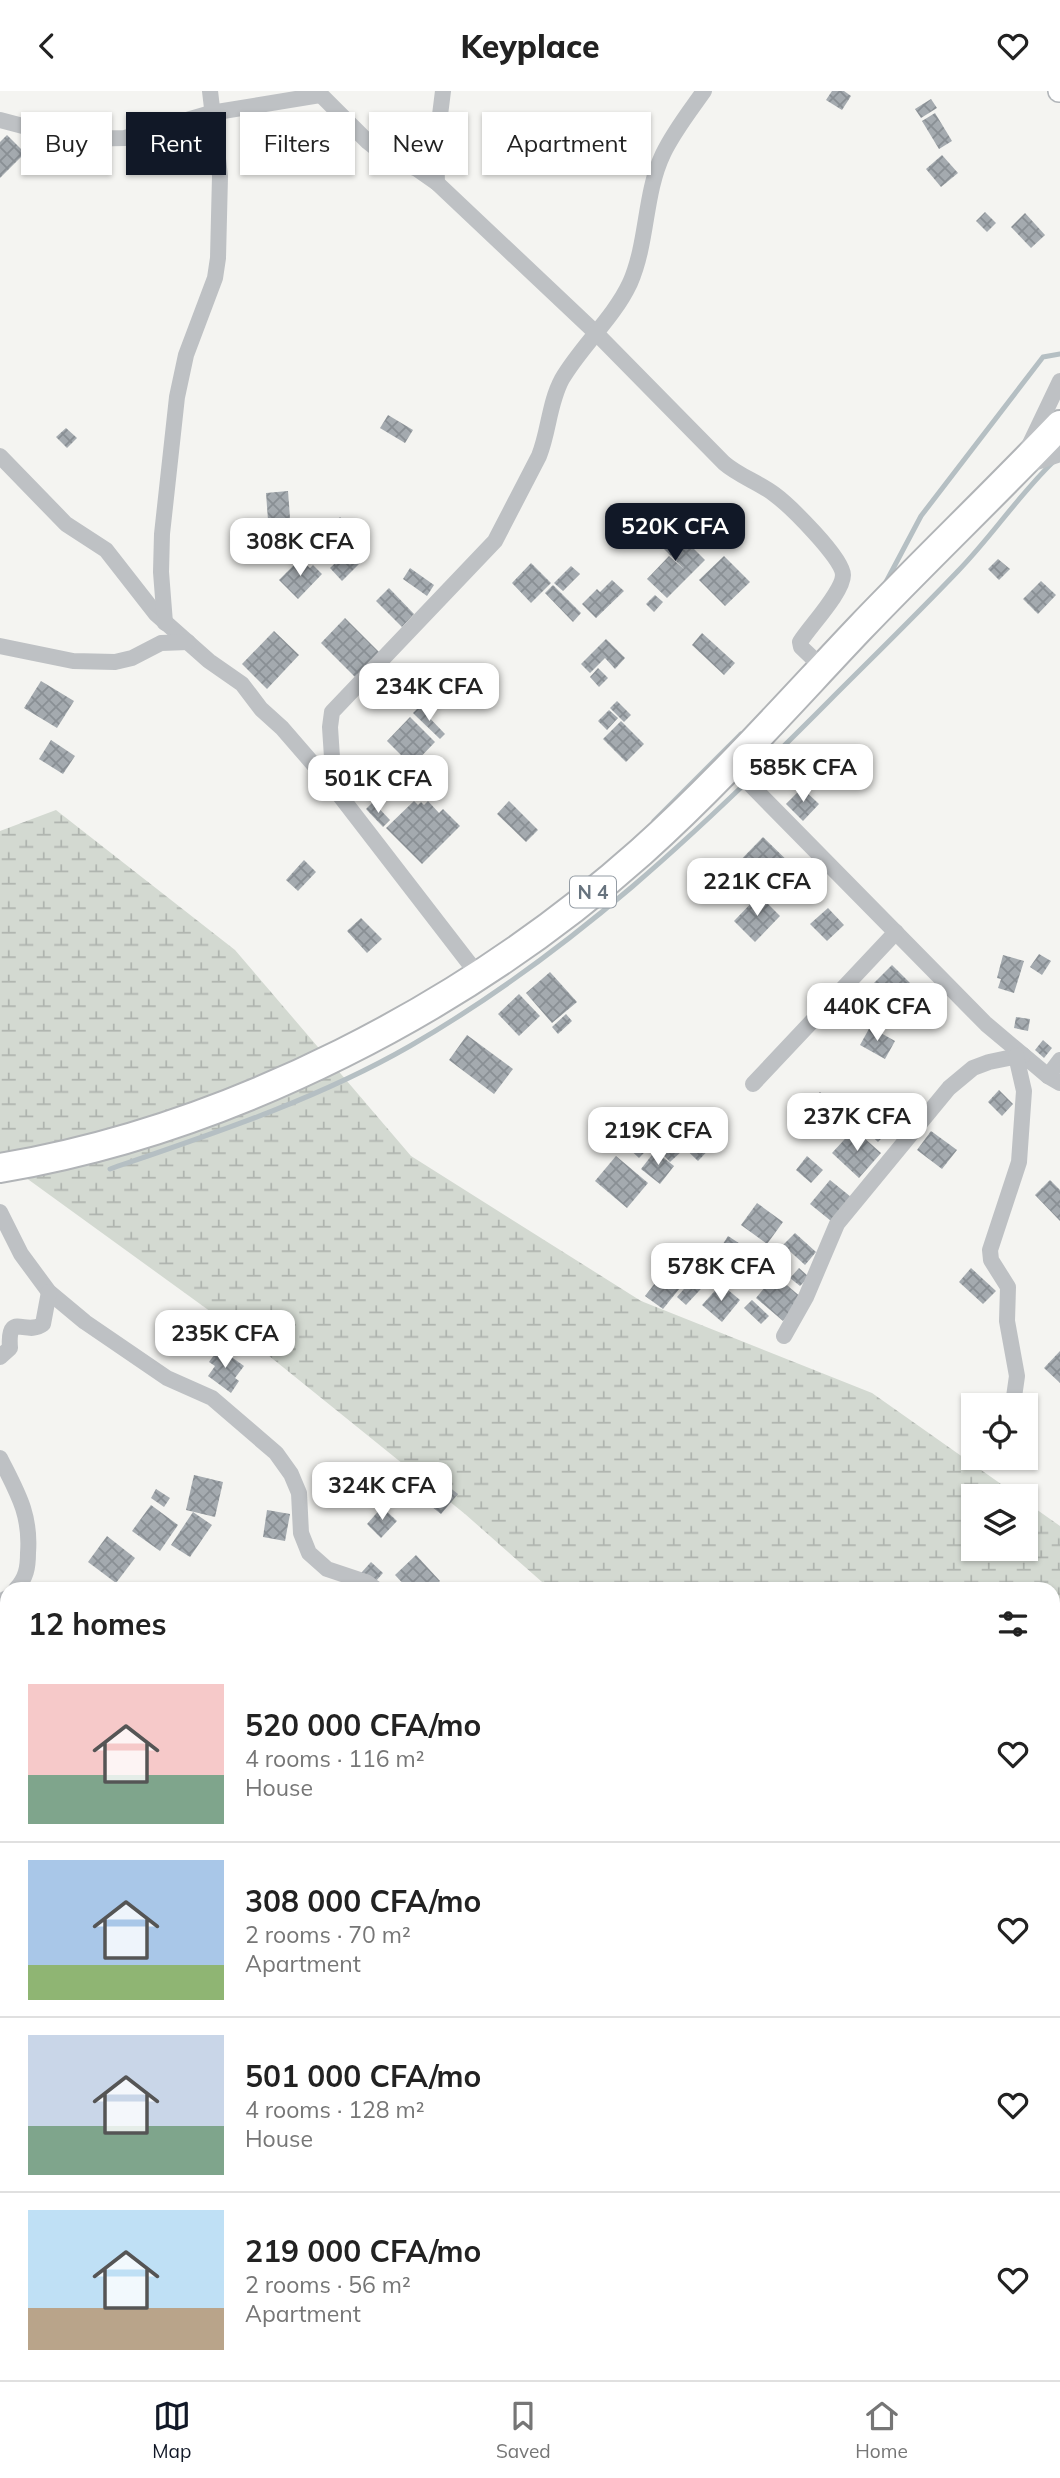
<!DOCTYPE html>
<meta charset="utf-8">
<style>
:root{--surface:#fff;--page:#f2f2f2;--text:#222;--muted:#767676;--line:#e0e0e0;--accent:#111827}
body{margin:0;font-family:Mulish,sans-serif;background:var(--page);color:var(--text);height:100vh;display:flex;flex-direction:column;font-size:26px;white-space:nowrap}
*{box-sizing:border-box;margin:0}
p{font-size:23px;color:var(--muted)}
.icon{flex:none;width:38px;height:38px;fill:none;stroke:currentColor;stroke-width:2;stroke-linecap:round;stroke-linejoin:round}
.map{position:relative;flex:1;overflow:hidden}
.panel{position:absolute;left:0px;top:1491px;width:1060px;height:798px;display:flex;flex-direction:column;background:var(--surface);border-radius:21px 21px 0 0;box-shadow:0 2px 5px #0004}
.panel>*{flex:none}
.guide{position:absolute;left:21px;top:21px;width:700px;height:63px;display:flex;gap:14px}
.fabs{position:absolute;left:961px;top:1302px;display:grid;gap:14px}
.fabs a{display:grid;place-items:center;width:77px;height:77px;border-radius:0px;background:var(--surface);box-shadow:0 2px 5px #0004;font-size:35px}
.price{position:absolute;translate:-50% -60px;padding:0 16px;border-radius:14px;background:#fff;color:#222;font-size:23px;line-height:46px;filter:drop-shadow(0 2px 4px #0008)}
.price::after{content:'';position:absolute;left:50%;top:42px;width:21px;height:16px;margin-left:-10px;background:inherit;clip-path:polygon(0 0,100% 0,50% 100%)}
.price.current{background:var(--accent);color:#fff}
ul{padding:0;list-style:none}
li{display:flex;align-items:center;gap:21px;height:175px;padding:0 28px}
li+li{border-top:2px solid var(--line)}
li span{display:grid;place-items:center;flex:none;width:196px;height:140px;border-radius:0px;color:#555}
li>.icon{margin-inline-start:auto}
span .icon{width:84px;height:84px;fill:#fffc;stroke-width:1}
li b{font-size:30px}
h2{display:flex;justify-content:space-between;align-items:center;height:84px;padding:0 28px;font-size:30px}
.tag{padding:0 24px;border-radius:0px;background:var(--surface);box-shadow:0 2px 5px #0004;font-size:24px;line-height:63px}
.tag.current{background:var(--accent);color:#fff}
header{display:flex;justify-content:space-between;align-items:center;height:91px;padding:0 28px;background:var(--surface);font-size:32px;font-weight:800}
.tabs{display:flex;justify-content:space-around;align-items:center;height:98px;border-top:2px solid var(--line);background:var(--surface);font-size:19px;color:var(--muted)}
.tabs a{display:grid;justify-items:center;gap:4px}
.tabs .current{color:var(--accent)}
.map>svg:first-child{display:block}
.wetland{fill:url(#wetland-marsh)}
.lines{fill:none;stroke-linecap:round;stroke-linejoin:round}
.stream{stroke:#b5bfc3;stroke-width:5}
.building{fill:url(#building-cross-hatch)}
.secondary-casing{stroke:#b1b5b9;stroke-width:24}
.highway-casing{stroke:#b1b4b7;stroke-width:32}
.street{stroke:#bec1c4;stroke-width:16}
.secondary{stroke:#fff;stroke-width:21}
.highway{stroke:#fff;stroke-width:28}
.labels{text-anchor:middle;stroke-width:7;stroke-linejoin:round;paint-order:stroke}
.shield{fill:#fff;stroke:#959da5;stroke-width:2}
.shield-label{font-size:19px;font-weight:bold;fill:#67737e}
</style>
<header><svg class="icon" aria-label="back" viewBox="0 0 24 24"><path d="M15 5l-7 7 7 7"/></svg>Keyplace<svg class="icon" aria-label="heart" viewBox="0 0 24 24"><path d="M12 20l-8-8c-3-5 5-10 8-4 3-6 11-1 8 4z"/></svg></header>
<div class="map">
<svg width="1060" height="2289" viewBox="0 0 1060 2289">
<defs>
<pattern id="wetland-marsh" width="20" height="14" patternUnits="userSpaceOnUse" patternTransform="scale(1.75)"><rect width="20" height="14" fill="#d3d9d1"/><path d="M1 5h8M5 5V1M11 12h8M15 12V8" fill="none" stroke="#afb4af"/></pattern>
<pattern id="building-cross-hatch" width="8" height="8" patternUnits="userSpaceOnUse" patternTransform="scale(1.75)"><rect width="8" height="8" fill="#a4aaaf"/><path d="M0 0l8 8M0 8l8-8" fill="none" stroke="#898f94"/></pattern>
</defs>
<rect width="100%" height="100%" fill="#f4f4f1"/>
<path class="wetland" d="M56 719 235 859 411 1065 641 1210 872 1302 1018 1405H973V1458H1026V1411L1060 1435V1997L1054 1988V1498H550L465 1423 247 1247 0 1068V740Z"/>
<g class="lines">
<g class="stream">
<path d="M886 491 921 425 1043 266 1060 263"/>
<path d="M654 730 741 643"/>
<path d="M110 1078C212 1043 316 1009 410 955 571 862 701 739 831 608 874 565 917 523 958 480 992 445 1018 405 1053 371"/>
</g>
</g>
<g class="building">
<path d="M832 0H844L851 5 842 19 826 9Z"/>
<path d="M931 8 937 17 921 27 915 18Z"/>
<path d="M935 22 952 50 939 58 922 30Z"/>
<path d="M7 44 25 62 0 87V51Z"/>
<path d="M942 64 958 82 941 96 926 78Z"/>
<path d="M985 121 996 132 987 141 976 130Z"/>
<path d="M1025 122 1045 144 1031 157 1011 136Z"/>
<path d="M388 324 413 339 405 352 380 337Z"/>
<path d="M66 337 77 347 67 357 56 346Z"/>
<path d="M288 400 290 427 268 429 266 402Z"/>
<path d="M340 426 355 441 332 464 310 443 320 433 326 440Z"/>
<path d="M671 435 705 469 667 507 647 488 669 465 685 479 656 450Z"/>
<path d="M351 457 363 469 342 490 330 477Z"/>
<path d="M724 465 750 491 725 515 699 489Z"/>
<path d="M300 468 310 477 313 474 322 483 298 508 279 489Z"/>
<path d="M998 468 1010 478 999 489 988 478Z"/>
<path d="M531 472 551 492 531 512 512 492Z"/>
<path d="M571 475 580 483 563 500 554 492Z"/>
<path d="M410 477 434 494 427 505 403 488Z"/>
<path d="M612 489 624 500 596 527 582 513 597 498 600 501Z"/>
<path d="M1041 490 1056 504 1038 523 1023 508Z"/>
<path d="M553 494 581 522 573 531 545 502Z"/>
<path d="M389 497 414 523 402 536 376 510Z"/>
<path d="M655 504 663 511 654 521 646 513Z"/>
<path d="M345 527 380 562 356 587 321 552Z"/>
<path d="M274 540 299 564 267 598 242 573Z"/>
<path d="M702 542 735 572 724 584 692 554Z"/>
<path d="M606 548 625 567 615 578 605 567 590 582 581 573Z"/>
<path d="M598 577 608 587 599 596 590 586Z"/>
<path d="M41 590 74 610 57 637 24 617Z"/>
<path d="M617 610 631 624 624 631 610 617Z"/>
<path d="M419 616 445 643 440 648 413 622Z"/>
<path d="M609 619 618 627 607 639 598 630Z"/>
<path d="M410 626 435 651 412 675 387 650Z"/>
<path d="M621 630 644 653 626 671 603 648Z"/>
<path d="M51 649 75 665 63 683 39 668Z"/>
<path d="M377 665 411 699 400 710 377 686 357 706 341 689 353 677 359 683Z"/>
<path d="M396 671 413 689 409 692 392 675Z"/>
<path d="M802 697 819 713 803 730 786 713Z"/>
<path d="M414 710 418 714 421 711 424 714 428 710 439 722 443 718 460 735 422 773 386 737Z"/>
<path d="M509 710 538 739 526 751 497 723Z"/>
<path d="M373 711 390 729 383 736 366 718Z"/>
<path d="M763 746 799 781 787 793 762 768 739 792 728 782Z"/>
<path d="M304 769 316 781 298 800 286 789Z"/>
<path d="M759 804 780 825 755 851 734 830Z"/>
<path d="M828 817 844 834 827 850 810 833Z"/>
<path d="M361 827 382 848 367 862 347 840Z"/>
<path d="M1039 863 1051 870 1042 884 1030 876Z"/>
<path d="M1003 864 1024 870 1014 902 998 897 1001 888 997 887Z"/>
<path d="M892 874 915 897 890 921 868 898Z"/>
<path d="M550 881 577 911 552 932 526 902Z"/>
<path d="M519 903 540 925 519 945 498 923Z"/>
<path d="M566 923 572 930 558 943 552 936Z"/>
<path d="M1016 926 1030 928 1028 940 1014 937Z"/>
<path d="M870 936 895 950 885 968 860 954Z"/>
<path d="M467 944 513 978 494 1003 449 969Z"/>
<path d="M1043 949 1052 957 1044 967 1035 959Z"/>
<path d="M999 999 1013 1013 1002 1025 988 1011Z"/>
<path d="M820 1001 836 1017 821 1031 806 1016Z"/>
<path d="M855 1002 892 1036 878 1051 841 1017Z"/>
<path d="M692 1026 717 1050 698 1070 673 1046Z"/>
<path d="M648 1029 662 1043 639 1067 625 1054Z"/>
<path d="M854 1038 881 1062 859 1087 832 1062Z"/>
<path d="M931 1040 957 1059 942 1078 917 1059Z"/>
<path d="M666 1044 682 1060 670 1071 655 1055Z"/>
<path d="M655 1060 674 1075 660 1093 641 1078Z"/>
<path d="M616 1065 648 1092 627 1117 595 1090Z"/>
<path d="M807 1065 823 1079 811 1092 796 1079Z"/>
<path d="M830 1089 851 1106 831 1130 810 1113Z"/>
<path d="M1050 1089 1060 1099V1130L1035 1104Z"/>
<path d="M757 1112 783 1131 767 1153 741 1134Z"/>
<path d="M795 1142 816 1161 805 1174 783 1154Z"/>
<path d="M728 1145 751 1160 738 1179 716 1164Z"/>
<path d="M687 1177 695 1184 701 1178 711 1187 686 1214 677 1206 690 1191 681 1183Z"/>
<path d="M799 1177 809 1186 800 1195 790 1187Z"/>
<path d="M971 1177 996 1200 983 1213 959 1191Z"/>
<path d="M666 1178 684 1192 663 1218 645 1205Z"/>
<path d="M775 1184 802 1207 783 1230 756 1207Z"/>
<path d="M721 1193 740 1209 722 1231 702 1214Z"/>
<path d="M752 1209 769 1225 761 1233 744 1217Z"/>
<path d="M219 1257 244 1275 235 1287 239 1290 231 1302 208 1285 215 1275 209 1271Z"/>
<path d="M1060 1260V1292L1044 1277Z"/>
<path d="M429 1380 458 1403 441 1423 413 1401Z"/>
<path d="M194 1384 223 1391 215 1426 186 1419Z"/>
<path d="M156 1398 170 1407 164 1416 151 1407Z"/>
<path d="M151 1414 178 1434 160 1460 132 1440Z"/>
<path d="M382 1416 397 1430 381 1447 367 1433Z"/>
<path d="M267 1419 290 1423 285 1450 263 1446Z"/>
<path d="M193 1421 212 1434 190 1466 171 1454Z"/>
<path d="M107 1445 135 1467 116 1492 88 1471Z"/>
<path d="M416 1464 440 1490 432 1498H408L395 1484Z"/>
<path d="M371 1471 383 1482 369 1498H359L352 1492Z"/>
<path d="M0 1609 7 1612V1647L0 1644Z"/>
<path d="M71 2282H103L104 2283 101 2289H67Z"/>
<path d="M279 2282H283L289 2287 291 2282H311L305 2289H273Z"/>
<path d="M346 2282H383L376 2289H353Z"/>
<path d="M664 2282H686L688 2284 683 2289H658Z"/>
</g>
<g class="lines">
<g class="secondary-casing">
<path id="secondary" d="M1059 0H1060"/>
</g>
<g class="highway-casing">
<path id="highway" d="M0 1077C231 1038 467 916 641 761 719 691 788 613 859 538 925 469 994 403 1060 334"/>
</g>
<g class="street">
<path d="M317 0 368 51 382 62 417 78 437 92 597 243 724 372C739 385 758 391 774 403 789 414 843 467 843 484 843 501 810 535 800 551L801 556 823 577"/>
<path d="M0 29 72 48 125 47 211 22 320 4"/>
<path d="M437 92 436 56 443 0"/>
<path d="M1028 357 1060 290"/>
<path d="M0 365 66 433 106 459 156 523 209 570 242 593 261 618 282 637 334 697 479 885"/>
<path d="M1028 374 1060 363"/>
<path d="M165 532 161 481 162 443 177 306 186 264 215 187 218 167 220 85 210 0"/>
<path d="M0 555 73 570 115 571 132 567 161 552 188 551"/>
<path d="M732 675 986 933 1048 985 1060 992"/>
<path d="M334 697 330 636 332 621 495 450 539 365C549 340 549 312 562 288 582 254 613 228 630 192 648 151 644 103 663 63 674 40 690 20 704 0"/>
<path d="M1048 985 1060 969"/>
<path d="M753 993 896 841"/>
<path d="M0 1121 21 1163 49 1201 85 1231 167 1287 212 1307 276 1362 291 1383 299 1402 301 1442 309 1462 327 1478 366 1491 376 1498"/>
<path d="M784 1245 806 1206 837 1133 949 997 973 977 989 971 1023 964"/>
<path d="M0 1266 10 1257C7 1219 26 1246 43 1233L49 1201"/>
<path d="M1014 1306 1017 1285 1007 1230 1008 1196 991 1169 990 1159 1019 1071 1024 1000 1016 965"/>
<path d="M0 1367C17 1401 31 1423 28 1462 28 1477 26 1487 16 1498"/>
<path d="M0 1511 7 1507"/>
<path d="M0 1666 7 1672"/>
<path d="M0 2130 7 2121"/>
<path d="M419 2282 424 2289"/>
<path d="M737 2289 738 2282"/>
</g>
<use href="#secondary" class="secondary"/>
<use href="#highway" class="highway"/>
</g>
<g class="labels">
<rect class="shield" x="570" y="785.5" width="46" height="31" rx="5"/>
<g class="shield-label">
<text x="593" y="808">N 4</text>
</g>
</g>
</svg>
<div class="fabs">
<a><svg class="icon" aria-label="locate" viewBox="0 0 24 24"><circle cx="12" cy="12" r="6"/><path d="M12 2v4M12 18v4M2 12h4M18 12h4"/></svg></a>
<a><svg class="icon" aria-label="layers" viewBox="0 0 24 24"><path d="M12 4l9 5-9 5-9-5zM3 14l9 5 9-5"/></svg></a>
</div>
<b class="price current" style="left:675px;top:472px">520K CFA</b>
<b class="price" style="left:300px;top:487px">308K CFA</b>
<b class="price" style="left:429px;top:632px">234K CFA</b>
<b class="price" style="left:803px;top:713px">585K CFA</b>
<b class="price" style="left:378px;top:724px">501K CFA</b>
<b class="price" style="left:757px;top:827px">221K CFA</b>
<b class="price" style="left:877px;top:952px">440K CFA</b>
<b class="price" style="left:857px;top:1062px">237K CFA</b>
<b class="price" style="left:658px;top:1076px">219K CFA</b>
<b class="price" style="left:721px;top:1212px">578K CFA</b>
<b class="price" style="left:225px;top:1279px">235K CFA</b>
<b class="price" style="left:382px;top:1431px">324K CFA</b>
<div class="guide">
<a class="tag">Buy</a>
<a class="tag current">Rent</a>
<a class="tag">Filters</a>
<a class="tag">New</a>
<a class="tag">Apartment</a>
</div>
<section class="panel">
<h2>12 homes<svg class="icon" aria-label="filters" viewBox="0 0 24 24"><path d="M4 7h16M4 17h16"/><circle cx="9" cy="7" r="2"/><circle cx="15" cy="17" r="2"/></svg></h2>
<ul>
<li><span style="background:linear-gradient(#f6c9c9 65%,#7fa58c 0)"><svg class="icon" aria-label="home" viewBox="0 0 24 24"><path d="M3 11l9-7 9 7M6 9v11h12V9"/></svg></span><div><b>520 000 CFA/mo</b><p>4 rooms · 116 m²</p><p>House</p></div><svg class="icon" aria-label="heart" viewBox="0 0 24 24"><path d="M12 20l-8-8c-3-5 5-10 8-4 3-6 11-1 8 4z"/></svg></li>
<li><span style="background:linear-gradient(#a9c7e8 75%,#8fb573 0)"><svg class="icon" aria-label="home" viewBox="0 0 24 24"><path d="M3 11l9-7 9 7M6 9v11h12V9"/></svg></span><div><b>308 000 CFA/mo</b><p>2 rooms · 70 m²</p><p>Apartment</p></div><svg class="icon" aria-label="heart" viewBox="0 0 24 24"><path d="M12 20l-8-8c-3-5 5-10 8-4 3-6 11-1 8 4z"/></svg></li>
<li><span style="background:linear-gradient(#c9d6e8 65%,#7fa58c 0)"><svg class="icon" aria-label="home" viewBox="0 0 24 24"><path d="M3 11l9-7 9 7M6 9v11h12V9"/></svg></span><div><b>501 000 CFA/mo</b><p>4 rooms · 128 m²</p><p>House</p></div><svg class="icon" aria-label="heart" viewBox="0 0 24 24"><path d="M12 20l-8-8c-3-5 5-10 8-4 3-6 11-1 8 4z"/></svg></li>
<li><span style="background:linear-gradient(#bfe0f5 70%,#b9a48a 0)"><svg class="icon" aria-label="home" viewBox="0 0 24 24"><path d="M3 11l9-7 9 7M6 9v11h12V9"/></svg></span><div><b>219 000 CFA/mo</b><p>2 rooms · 56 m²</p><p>Apartment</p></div><svg class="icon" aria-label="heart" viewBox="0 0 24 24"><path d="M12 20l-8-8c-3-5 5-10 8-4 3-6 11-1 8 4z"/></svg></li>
</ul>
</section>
</div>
<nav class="tabs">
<a class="current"><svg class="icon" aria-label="map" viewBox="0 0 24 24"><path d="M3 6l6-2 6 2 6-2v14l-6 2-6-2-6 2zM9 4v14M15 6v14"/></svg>Map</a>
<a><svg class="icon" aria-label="saved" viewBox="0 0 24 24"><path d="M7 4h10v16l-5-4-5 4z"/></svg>Saved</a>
<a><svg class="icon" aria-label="home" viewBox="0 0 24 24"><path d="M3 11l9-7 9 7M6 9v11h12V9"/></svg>Home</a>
</nav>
